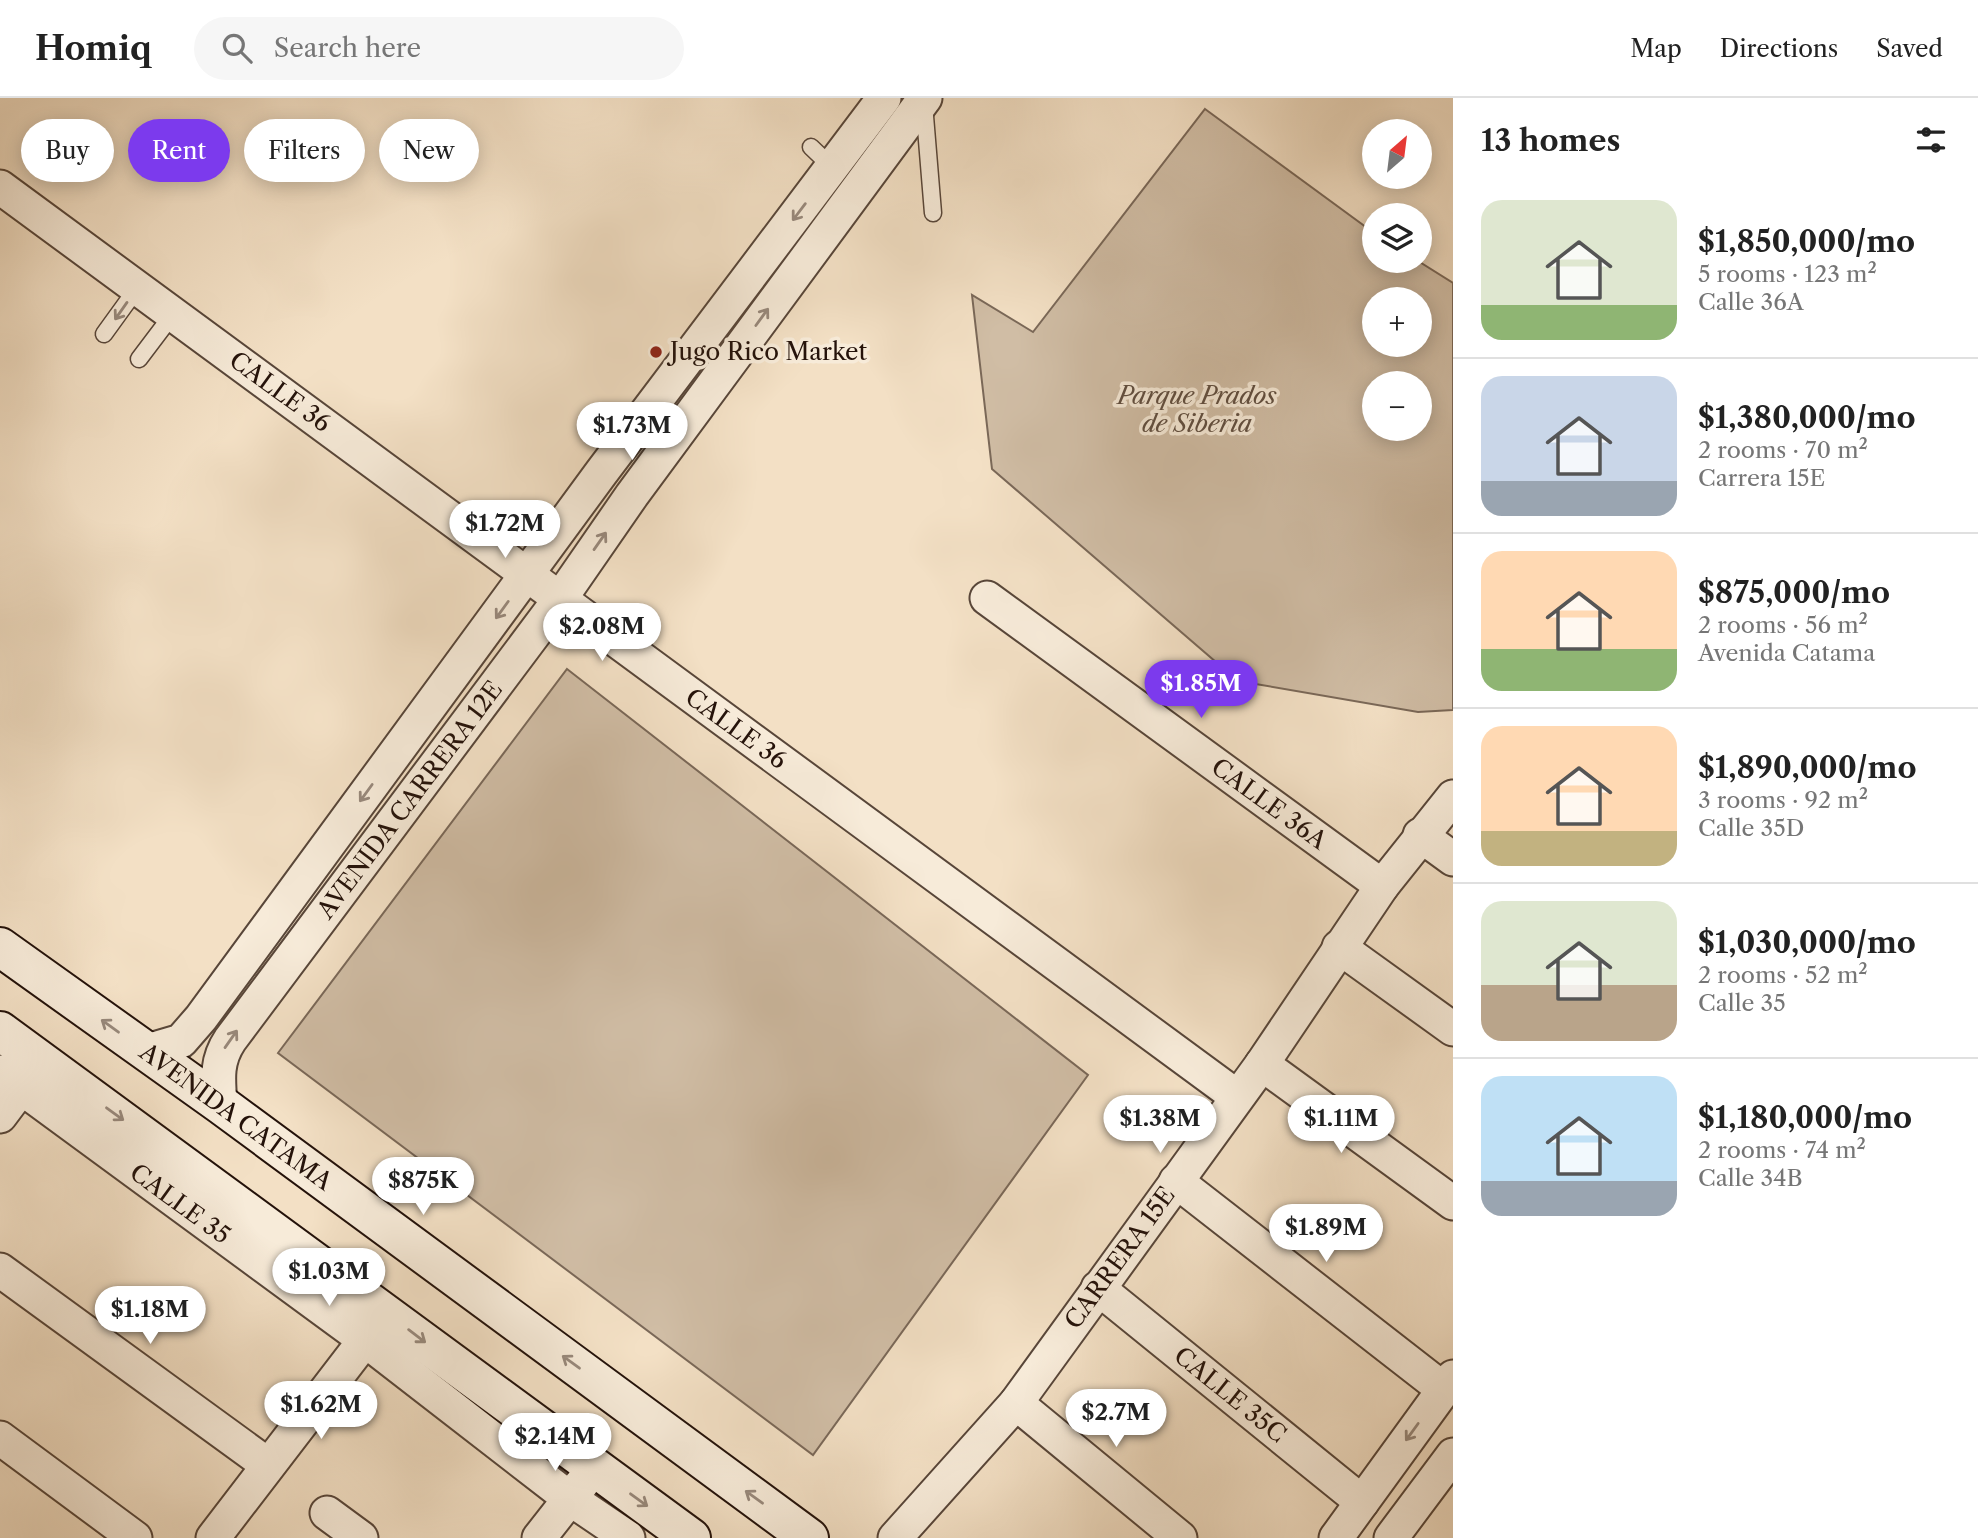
<!DOCTYPE html>
<meta charset="utf-8">
<style>
:root{--surface:#fff;--page:#f6f6f6;--text:#222;--muted:#767676;--line:#e0e0e0;--accent:#7c3aed}
body{margin:0;font-family:"Libre Caslon Text",serif;background:var(--page);color:var(--text);height:100vh;display:flex;flex-direction:column;font-size:26px;white-space:nowrap}
*{box-sizing:border-box;margin:0}
p{font-size:23px;color:var(--muted)}
.icon{flex:none;width:38px;height:38px;fill:none;stroke:currentColor;stroke-width:2;stroke-linecap:round;stroke-linejoin:round}
.map{position:relative;flex:1;overflow:hidden}
.sheet{display:flex;flex-direction:column;background:var(--surface);width:525px}
.sheet>*{flex:none}
.guide{position:absolute;left:21px;top:21px;width:665px;height:63px;display:flex;gap:14px}
.needle{width:46px;rotate:28deg}
.fabs{position:absolute;left:1362px;top:21px;display:grid;gap:14px}
.fabs a{display:grid;place-items:center;width:70px;height:70px;border-radius:50%;background:var(--surface);box-shadow:0 4px 18px #0003;font-size:35px}
.price{position:absolute;translate:-50% -60px;padding:0 16px;border-radius:24px;background:#fff;color:#222;font-size:23px;line-height:46px;filter:drop-shadow(0 2px 4px #0008)}
.price::after{content:'';position:absolute;left:50%;top:42px;width:21px;height:16px;margin-left:-10px;background:inherit;clip-path:polygon(0 0,100% 0,50% 100%)}
.price.active{background:var(--accent);color:#fff}
ul{padding:0;list-style:none}
li{display:flex;align-items:center;gap:21px;height:175px;padding:0 28px}
li+li{border-top:2px solid var(--line)}
li span{display:grid;place-items:center;flex:none;width:196px;height:140px;border-radius:21px;color:#555}
li>.icon{margin-inline-start:auto}
span .icon{width:84px;height:84px;fill:#fffc;stroke-width:1}
li b{font-size:30px}
h2{display:flex;justify-content:space-between;align-items:center;height:84px;padding:0 28px;font-size:30px}
.tag{padding:0 24px;border-radius:32px;background:var(--surface);box-shadow:0 4px 18px #0003;font-size:24px;line-height:63px}
.tag.active{background:var(--accent);color:#fff}
header{display:flex;align-items:center;gap:42px;box-sizing:border-box;height:98px;padding:0 35px;background:var(--surface);border-bottom:2px solid var(--line)}
header strong{font-size:33px}
nav{display:flex;gap:38px;margin-inline-start:auto;font-size:24px}
.search{width:490px;height:63px;background:var(--page);display:flex;align-items:center;gap:18px;box-sizing:border-box;padding:0 24px;border-radius:38px;color:var(--muted);font-size:26px}
main{display:flex;flex:1;min-height:0}
.map>svg:first-child{display:block}
.green{fill:#d0bda5;stroke:#7a6858;stroke-width:2;fill-rule:evenodd}
.lines{fill:none;stroke-linecap:round;stroke-linejoin:round}
.service-casing{stroke:#584639;stroke-width:19}
.minor-casing{stroke:#584639;stroke-width:37}
.secondary-casing{stroke:#24120a;stroke-width:42}
.service{stroke:#f7ebd9;stroke-width:16}
.minor{stroke:#f7ebd9;stroke-width:33}
.secondary{stroke:#f7ebd9;stroke-width:38}
.oneway{stroke:#98897c}
.poi-dot{fill:#8f2418;stroke:#f7ebd9;stroke-width:2.5}
.labels{text-anchor:middle;stroke-width:7;stroke-linejoin:round;paint-order:stroke}
.poi-label{font-size:24px;fill:#24120a;stroke:#f7ebd9;text-anchor:start}
.street-label{font-size:24px;fill:#24120a;stroke:#f7ebd9}
.park-label{font-size:24px;font-style:italic;fill:#604e40;stroke:#f7ebd9}
</style>
<header>
<strong>Homiq</strong>
<div class="search"><svg class="icon" aria-label="search" viewBox="0 0 24 24"><circle cx="10" cy="10" r="6"/><path d="M15 15l6 6"/></svg>Search here</div>
<nav><a>Map</a><a>Directions</a><a>Saved</a></nav>
</header>
<main>
<div class="map">
<svg width="1453" height="1440" viewBox="0 0 1453 1440">
<rect width="100%" height="100%" fill="#f3e0c5"/>
<filter id="stains"><feTurbulence type="fractalNoise" baseFrequency=".00286" numOctaves="4"/><feColorMatrix values="0 0 0 0 .2 0 0 0 0 .09 0 0 0 0 .02 0 0 0 .5 -.17"/></filter>
<radialGradient id="worn" r=".72"><stop offset=".6" stop-color="#630" stop-opacity="0"/><stop offset="1" stop-color="#630" stop-opacity=".3"/></radialGradient>
<g class="green">
<path d="M1205 11 1374 135V163H1418L1453 185V612L1418 614 1238 583 992 371 972 197 1033 234ZM1374 201H1419V247H1374ZM1374 285H1419V331H1374Z"/>
<path d="M567 571 1088 977 813 1357 278 955Z"/>
</g>
<g class="lines">
<g class="service-casing">
<g id="service">
<path d="M924 6 933 115"/>
<path d="M811 49 834 71"/>
<path d="M104 236 138 189"/>
<path d="M139 261 173 216"/>
</g>
</g>
<g class="minor-casing">
<g id="minor">
<path d="M0 89 1236 998"/>
<path d="M987 500 1382 788"/>
<path d="M1420 737 1453 761"/>
<path d="M1339 849 1453 931"/>
<path d="M147 953 181 943 201 920 601 375 884 0"/>
<path d="M1262 966 1453 1105"/>
<path d="M0 974 365 1242 569 1400 628 1440"/>
<path d="M220 1006C218 981 216 963 230 942L560 501 632 397 925 0"/>
<path d="M0 1018 21 990"/>
<path d="M1176 1083 1443 1291"/>
<path d="M0 1172 268 1367"/>
<path d="M1098 1190 1362 1404"/>
<path d="M1016 1305 1180 1440"/>
<path d="M0 1340 135 1440"/>
<path d="M327 1415 361 1440"/>
<path d="M213 1440 378 1225"/>
<path d="M539 1440 583 1384"/>
<path d="M895 1440 1016 1305 1262 966 1382 788 1453 699"/>
<path d="M1336 1440 1453 1279"/>
<path d="M1391 1440 1453 1357"/>
</g>
</g>
<g class="secondary-casing">
<g id="secondary">
<path d="M0 849 220 1006 809 1440"/>
<path d="M0 933 691 1440"/>
</g>
</g>
<use href="#service" class="service"/>
<use href="#minor" class="minor"/>
<use href="#secondary" class="secondary"/>
</g>
<defs><path id="oneway-shaft" d="M-6 0H5M1.5-3L5.5 0L1.5 3" fill="none" stroke-width="1.6" stroke-linecap="round" stroke-linejoin="round" transform="scale(1.75)"/></defs>
<g class="oneway">
<use href="#oneway-shaft" transform="translate(799 114) rotate(127)"/>
<use href="#oneway-shaft" transform="translate(121 213) rotate(125)"/>
<use href="#oneway-shaft" transform="translate(762 219) rotate(-54)"/>
<use href="#oneway-shaft" transform="translate(600 443) rotate(-55)"/>
<use href="#oneway-shaft" transform="translate(502 512) rotate(126)"/>
<use href="#oneway-shaft" transform="translate(366 695) rotate(126)"/>
<use href="#oneway-shaft" transform="translate(110 928) rotate(-144)"/>
<use href="#oneway-shaft" transform="translate(231 941) rotate(-55)"/>
<use href="#oneway-shaft" transform="translate(115 1016) rotate(36)"/>
<use href="#oneway-shaft" transform="translate(417 1238) rotate(37)"/>
<use href="#oneway-shaft" transform="translate(571 1264) rotate(-144)"/>
<use href="#oneway-shaft" transform="translate(1412 1334) rotate(126)"/>
<use href="#oneway-shaft" transform="translate(754 1399) rotate(-144)"/>
<use href="#oneway-shaft" transform="translate(639 1402) rotate(36)"/>
</g>
<circle class="poi-dot" cx="656" cy="254" r="7"/>
<g class="labels">
<g class="poi-label">
<text x="670" y="262">Jugo Rico Market</text>
</g>
<g class="street-label">
<text transform="translate(280 294) rotate(36)" y="8">CALLE 36</text>
<text transform="translate(736 631) rotate(36)" y="8">CALLE 36</text>
<text transform="translate(410 702) rotate(-53)" y="8">AVENIDA CARRERA 12E</text>
<text transform="translate(1269 706) rotate(36)" y="8">CALLE 36A</text>
<text transform="translate(236 1019) rotate(36)" y="8">AVENIDA CATAMA</text>
<text transform="translate(180 1106) rotate(36)" y="8">CALLE 35</text>
<text transform="translate(1120 1160) rotate(-54)" y="8">CARRERA 15E</text>
<text transform="translate(1230 1297) rotate(39)" y="8">CALLE 35C</text>
</g>
<g class="park-label">
<text x="1197" y="306">Parque Prados<tspan x="1197" dy="28">de Siberia</tspan></text>
</g>
</g>
<rect width="100%" height="100%" filter="url(#stains)"/>
<rect width="100%" height="100%" fill="url(#worn)"/>
</svg>
<div class="fabs">
<a><svg class="needle" viewBox="-14 -14 28 28"><path d="M0-13l5 13h-10z" fill="#e53935"/><path d="M0 13l5-13h-10z" fill="#767676"/></svg></a>
<a><svg class="icon" aria-label="layers" viewBox="0 0 24 24"><path d="M12 4l9 5-9 5-9-5zM3 14l9 5 9-5"/></svg></a>
<a>+</a>
<a>−</a>
</div>
<b class="price" style="left:632px;top:364px">$1.73M</b>
<b class="price" style="left:505px;top:462px">$1.72M</b>
<b class="price" style="left:602px;top:565px">$2.08M</b>
<b class="price active" style="left:1201px;top:622px">$1.85M</b>
<b class="price" style="left:1160px;top:1057px">$1.38M</b>
<b class="price" style="left:1341px;top:1057px">$1.11M</b>
<b class="price" style="left:423px;top:1119px">$875K</b>
<b class="price" style="left:1326px;top:1166px">$1.89M</b>
<b class="price" style="left:329px;top:1210px">$1.03M</b>
<b class="price" style="left:150px;top:1248px">$1.18M</b>
<b class="price" style="left:321px;top:1343px">$1.62M</b>
<b class="price" style="left:1116px;top:1351px">$2.7M</b>
<b class="price" style="left:555px;top:1375px">$2.14M</b>
<div class="guide">
<a class="tag">Buy</a>
<a class="tag active">Rent</a>
<a class="tag">Filters</a>
<a class="tag">New</a>
</div>
</div>
<section class="sheet">
<h2>13 homes<svg class="icon" aria-label="filters" viewBox="0 0 24 24"><path d="M4 7h16M4 17h16"/><circle cx="9" cy="7" r="2"/><circle cx="15" cy="17" r="2"/></svg></h2>
<ul>
<li><span style="background:linear-gradient(#dfe7d0 75%,#8fb573 0)"><svg class="icon" aria-label="home" viewBox="0 0 24 24"><path d="M3 11l9-7 9 7M6 9v11h12V9"/></svg></span><div><b>$1,850,000/mo</b><p>5 rooms · 123 m²</p><p>Calle 36A</p></div></li>
<li><span style="background:linear-gradient(#c9d6e8 75%,#9aa5b1 0)"><svg class="icon" aria-label="home" viewBox="0 0 24 24"><path d="M3 11l9-7 9 7M6 9v11h12V9"/></svg></span><div><b>$1,380,000/mo</b><p>2 rooms · 70 m²</p><p>Carrera 15E</p></div></li>
<li><span style="background:linear-gradient(#ffd9b3 70%,#8fb573 0)"><svg class="icon" aria-label="home" viewBox="0 0 24 24"><path d="M3 11l9-7 9 7M6 9v11h12V9"/></svg></span><div><b>$875,000/mo</b><p>2 rooms · 56 m²</p><p>Avenida Catama</p></div></li>
<li><span style="background:linear-gradient(#ffd9b3 75%,#c2b280 0)"><svg class="icon" aria-label="home" viewBox="0 0 24 24"><path d="M3 11l9-7 9 7M6 9v11h12V9"/></svg></span><div><b>$1,890,000/mo</b><p>3 rooms · 92 m²</p><p>Calle 35D</p></div></li>
<li><span style="background:linear-gradient(#dfe7d0 60%,#b9a48a 0)"><svg class="icon" aria-label="home" viewBox="0 0 24 24"><path d="M3 11l9-7 9 7M6 9v11h12V9"/></svg></span><div><b>$1,030,000/mo</b><p>2 rooms · 52 m²</p><p>Calle 35</p></div></li>
<li><span style="background:linear-gradient(#bfe0f5 75%,#9aa5b1 0)"><svg class="icon" aria-label="home" viewBox="0 0 24 24"><path d="M3 11l9-7 9 7M6 9v11h12V9"/></svg></span><div><b>$1,180,000/mo</b><p>2 rooms · 74 m²</p><p>Calle 34B</p></div></li>
</ul>
</section>
</main>
